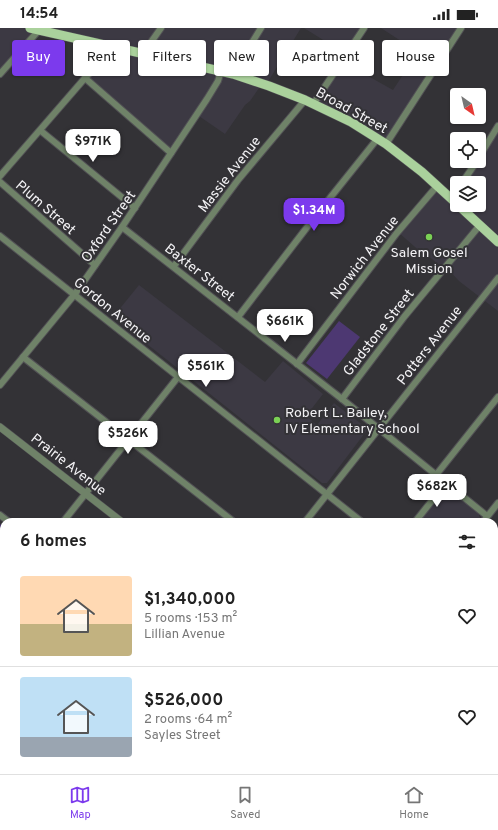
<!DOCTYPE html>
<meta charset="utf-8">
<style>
:root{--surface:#fff;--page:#f2f2f2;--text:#222;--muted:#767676;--line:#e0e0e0;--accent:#7c3aed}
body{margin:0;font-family:Overpass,sans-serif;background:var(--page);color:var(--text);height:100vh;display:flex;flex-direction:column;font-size:15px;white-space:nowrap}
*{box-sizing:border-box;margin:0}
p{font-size:13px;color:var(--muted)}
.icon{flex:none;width:22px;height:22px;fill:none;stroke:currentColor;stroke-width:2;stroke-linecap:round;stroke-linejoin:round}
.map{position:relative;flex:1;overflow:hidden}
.sheet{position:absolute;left:0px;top:490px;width:498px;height:256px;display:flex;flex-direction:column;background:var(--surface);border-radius:12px 12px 0 0;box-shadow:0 1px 3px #0004}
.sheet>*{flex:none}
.hud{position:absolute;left:12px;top:12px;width:474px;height:36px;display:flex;gap:8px}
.needle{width:26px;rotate:146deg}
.fabs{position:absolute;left:450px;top:60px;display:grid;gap:8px}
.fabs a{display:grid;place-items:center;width:36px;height:36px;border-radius:4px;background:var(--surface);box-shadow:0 1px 3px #0004;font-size:20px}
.price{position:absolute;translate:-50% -34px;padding:0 9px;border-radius:8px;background:#fff;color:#222;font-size:13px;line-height:26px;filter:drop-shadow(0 1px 2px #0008)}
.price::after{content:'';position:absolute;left:50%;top:24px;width:12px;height:9px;margin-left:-6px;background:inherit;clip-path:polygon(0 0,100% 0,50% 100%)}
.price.active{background:var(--accent);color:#fff}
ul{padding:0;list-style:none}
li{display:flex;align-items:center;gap:12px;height:100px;padding:0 20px}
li+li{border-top:1px solid var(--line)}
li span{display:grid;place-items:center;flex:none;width:112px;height:80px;border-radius:4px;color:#555}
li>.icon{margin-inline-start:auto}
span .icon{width:48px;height:48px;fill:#fffc;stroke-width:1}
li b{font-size:17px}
h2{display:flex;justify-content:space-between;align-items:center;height:48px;padding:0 20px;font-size:17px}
.chip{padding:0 14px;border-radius:4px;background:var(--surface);box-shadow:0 1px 3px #0004;font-size:14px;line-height:36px}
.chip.active{background:var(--accent);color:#fff}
.status{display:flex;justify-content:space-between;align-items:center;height:28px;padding:0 20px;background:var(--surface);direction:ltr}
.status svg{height:11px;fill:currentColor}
.menu{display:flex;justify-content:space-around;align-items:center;height:56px;border-top:1px solid var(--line);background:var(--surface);font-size:11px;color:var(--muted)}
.menu a{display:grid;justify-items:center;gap:2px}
.menu .active{color:var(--accent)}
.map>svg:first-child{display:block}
.built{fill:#3c3943}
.green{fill:#4d3872}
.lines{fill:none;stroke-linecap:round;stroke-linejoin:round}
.minor-casing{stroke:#525155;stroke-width:8}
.tertiary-casing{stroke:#525155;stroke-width:8}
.secondary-casing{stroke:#525155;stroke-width:10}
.primary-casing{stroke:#525155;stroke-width:10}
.minor{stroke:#6f8268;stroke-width:6}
.tertiary{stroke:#6f8268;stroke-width:7}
.secondary{stroke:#91ae86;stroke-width:8}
.primary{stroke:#aad19c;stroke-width:9}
.poi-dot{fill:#7bd155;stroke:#333236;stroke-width:1.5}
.labels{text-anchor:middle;stroke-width:4;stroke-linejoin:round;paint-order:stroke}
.street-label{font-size:14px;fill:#f3f2f5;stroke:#333236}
.poi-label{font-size:14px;fill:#f3f2f5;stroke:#333236}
</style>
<div class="status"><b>14:54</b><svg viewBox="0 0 49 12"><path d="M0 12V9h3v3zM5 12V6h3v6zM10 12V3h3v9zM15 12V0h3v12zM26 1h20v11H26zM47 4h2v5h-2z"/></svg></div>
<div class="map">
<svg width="498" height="746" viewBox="0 0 498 746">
<rect width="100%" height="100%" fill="#333236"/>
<g class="built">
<path d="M0 0H38L0 44Z"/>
<path d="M51 0H301L269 52 264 53 250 73 245 77 225 106 196 86 170 123 87 52 115 17Z"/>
<path d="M304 0H363L344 27 341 25V23Z"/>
<path d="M381 0H462L389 112 316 72 343 34 393 62 418 24Z"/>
<path d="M498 99V283L459 253 447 240H443L427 227 423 226 398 204 436 155 449 164H452L457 157V177H479V155H458L474 133H479Z"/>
<path d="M139 257 265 354 283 333 323 366 306 388 317 397 334 375 368 401 327 455H322L113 289Z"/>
<path d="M444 455 479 483V488L483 494H412Z"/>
</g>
<g class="green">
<path d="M339 293 360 309 327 351 306 335Z"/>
<path d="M0 496 4 499V554L0 558Z"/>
</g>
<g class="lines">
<g class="minor-casing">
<g id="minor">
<path d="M146 27 149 17 161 0"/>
<path d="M0 46 39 2"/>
<path d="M233 46 237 39 261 0"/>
<path d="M85 50 171 125"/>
<path d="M314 75 364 0"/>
<path d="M41 103 135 180"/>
<path d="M386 116 461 0"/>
<path d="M479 129 498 98"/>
<path d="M0 148 85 50 104 31 110 18"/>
<path d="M0 154 95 237"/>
<path d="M462 155 477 133"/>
<path d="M451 170 457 163"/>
<path d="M122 199 342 371 487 488"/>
<path d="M0 208 362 494"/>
<path d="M174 238 238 152 305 72"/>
<path d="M238 289 318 185 378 110"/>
<path d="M23 329 234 494"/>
<path d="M297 336 396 206 437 158"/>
<path d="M0 357 75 266 122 199 207 71 218 53 221 43"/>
<path d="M342 371 404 289 480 197"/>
<path d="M436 447 498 369"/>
<path d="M0 487 9 494"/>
<path d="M63 494 178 349"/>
<path d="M305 494 498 250"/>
<path d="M415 494 446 455"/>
<path d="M483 494 498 475"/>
<path d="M0 570 4 566"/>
<path d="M0 574 4 577"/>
<path d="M0 655 4 659"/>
<path d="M494 671 498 666"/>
<path d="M494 696 498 699"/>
<path d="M110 742 115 746"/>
<path d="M212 746 216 742"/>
<path d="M277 746 280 742"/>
</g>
</g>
<g class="tertiary-casing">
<g id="tertiary">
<path d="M0 399 122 494"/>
<path d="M434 742 439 746"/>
</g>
</g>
<g class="secondary-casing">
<g id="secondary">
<path d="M494 559 498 554"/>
<path d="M344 746 347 742"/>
</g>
</g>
<g class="primary-casing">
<g id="primary">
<path d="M30 0 233 46 269 58 305 72 351 94 386 116 422 144 457 176"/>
<path d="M458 177 498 214"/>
</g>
</g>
<use href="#minor" class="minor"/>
<use href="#tertiary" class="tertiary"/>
<use href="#secondary" class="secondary"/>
<use href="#primary" class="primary"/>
</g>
<g class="poi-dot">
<circle cx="429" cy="209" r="4"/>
<circle cx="277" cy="392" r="4"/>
</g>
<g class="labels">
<g class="street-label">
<text transform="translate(352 82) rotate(29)" y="5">Broad Street</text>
<text transform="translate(229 146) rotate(-52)" y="5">Massie Avenue</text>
<text transform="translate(46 179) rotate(41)" y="5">Plum Street</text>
<text transform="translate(108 198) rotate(-55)" y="5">Oxford Street</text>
<text transform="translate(364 229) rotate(-52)" y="5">Norwich Avenue</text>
<text transform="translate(200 244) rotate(38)" y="5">Baxter Street</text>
<text transform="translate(113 282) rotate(39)" y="5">Gordon Avenue</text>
<text transform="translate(378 304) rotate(-52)" y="5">Gladstone Street</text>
<text transform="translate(429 317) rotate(-52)" y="5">Potters Avenue</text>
<text transform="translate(69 436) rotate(38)" y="5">Prairie Avenue</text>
</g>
<g class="poi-label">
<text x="429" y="229">Salem Gosel<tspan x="429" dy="16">Mission</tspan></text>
<text x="285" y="389" text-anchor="start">Robert L. Bailey,<tspan x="285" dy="16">IV Elementary School</tspan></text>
</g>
</g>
</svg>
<div class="fabs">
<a><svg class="needle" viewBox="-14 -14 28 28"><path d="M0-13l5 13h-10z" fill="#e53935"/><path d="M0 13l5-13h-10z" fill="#767676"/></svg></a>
<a><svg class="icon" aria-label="locate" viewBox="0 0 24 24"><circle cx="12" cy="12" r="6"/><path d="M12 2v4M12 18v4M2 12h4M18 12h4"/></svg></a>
<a><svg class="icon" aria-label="layers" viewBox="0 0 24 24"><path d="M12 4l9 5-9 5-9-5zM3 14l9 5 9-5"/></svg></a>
</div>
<b class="price" style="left:93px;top:135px">$971K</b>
<b class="price active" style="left:314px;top:204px">$1.34M</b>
<b class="price" style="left:285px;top:315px">$661K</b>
<b class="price" style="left:206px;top:360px">$561K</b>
<b class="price" style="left:128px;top:427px">$526K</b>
<b class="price" style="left:437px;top:480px">$682K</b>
<div class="hud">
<a class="chip active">Buy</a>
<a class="chip">Rent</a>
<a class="chip">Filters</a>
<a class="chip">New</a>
<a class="chip">Apartment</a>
<a class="chip">House</a>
</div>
<section class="sheet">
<h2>6 homes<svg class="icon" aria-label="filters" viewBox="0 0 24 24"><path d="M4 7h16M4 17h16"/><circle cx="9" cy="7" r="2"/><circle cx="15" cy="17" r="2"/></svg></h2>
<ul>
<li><span style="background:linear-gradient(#ffd9b3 60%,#c2b280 0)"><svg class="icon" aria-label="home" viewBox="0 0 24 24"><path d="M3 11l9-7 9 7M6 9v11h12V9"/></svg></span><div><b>$1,340,000</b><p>5 rooms · 153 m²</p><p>Lillian Avenue</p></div><svg class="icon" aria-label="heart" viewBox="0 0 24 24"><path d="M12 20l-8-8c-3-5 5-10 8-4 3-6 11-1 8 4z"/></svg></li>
<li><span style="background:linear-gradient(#bfe0f5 75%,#9aa5b1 0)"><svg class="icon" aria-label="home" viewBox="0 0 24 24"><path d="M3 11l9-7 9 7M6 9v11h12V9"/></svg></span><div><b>$526,000</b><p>2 rooms · 64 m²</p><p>Sayles Street</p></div><svg class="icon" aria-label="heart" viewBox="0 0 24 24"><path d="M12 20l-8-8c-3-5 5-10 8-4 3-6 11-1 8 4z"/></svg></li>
</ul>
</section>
</div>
<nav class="menu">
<a class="active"><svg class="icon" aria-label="map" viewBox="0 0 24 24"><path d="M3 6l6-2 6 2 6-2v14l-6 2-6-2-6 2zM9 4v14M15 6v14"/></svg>Map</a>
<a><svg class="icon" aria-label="saved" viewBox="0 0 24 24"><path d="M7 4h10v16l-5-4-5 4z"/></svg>Saved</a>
<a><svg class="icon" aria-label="home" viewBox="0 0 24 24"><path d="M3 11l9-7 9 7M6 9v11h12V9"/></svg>Home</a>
</nav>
